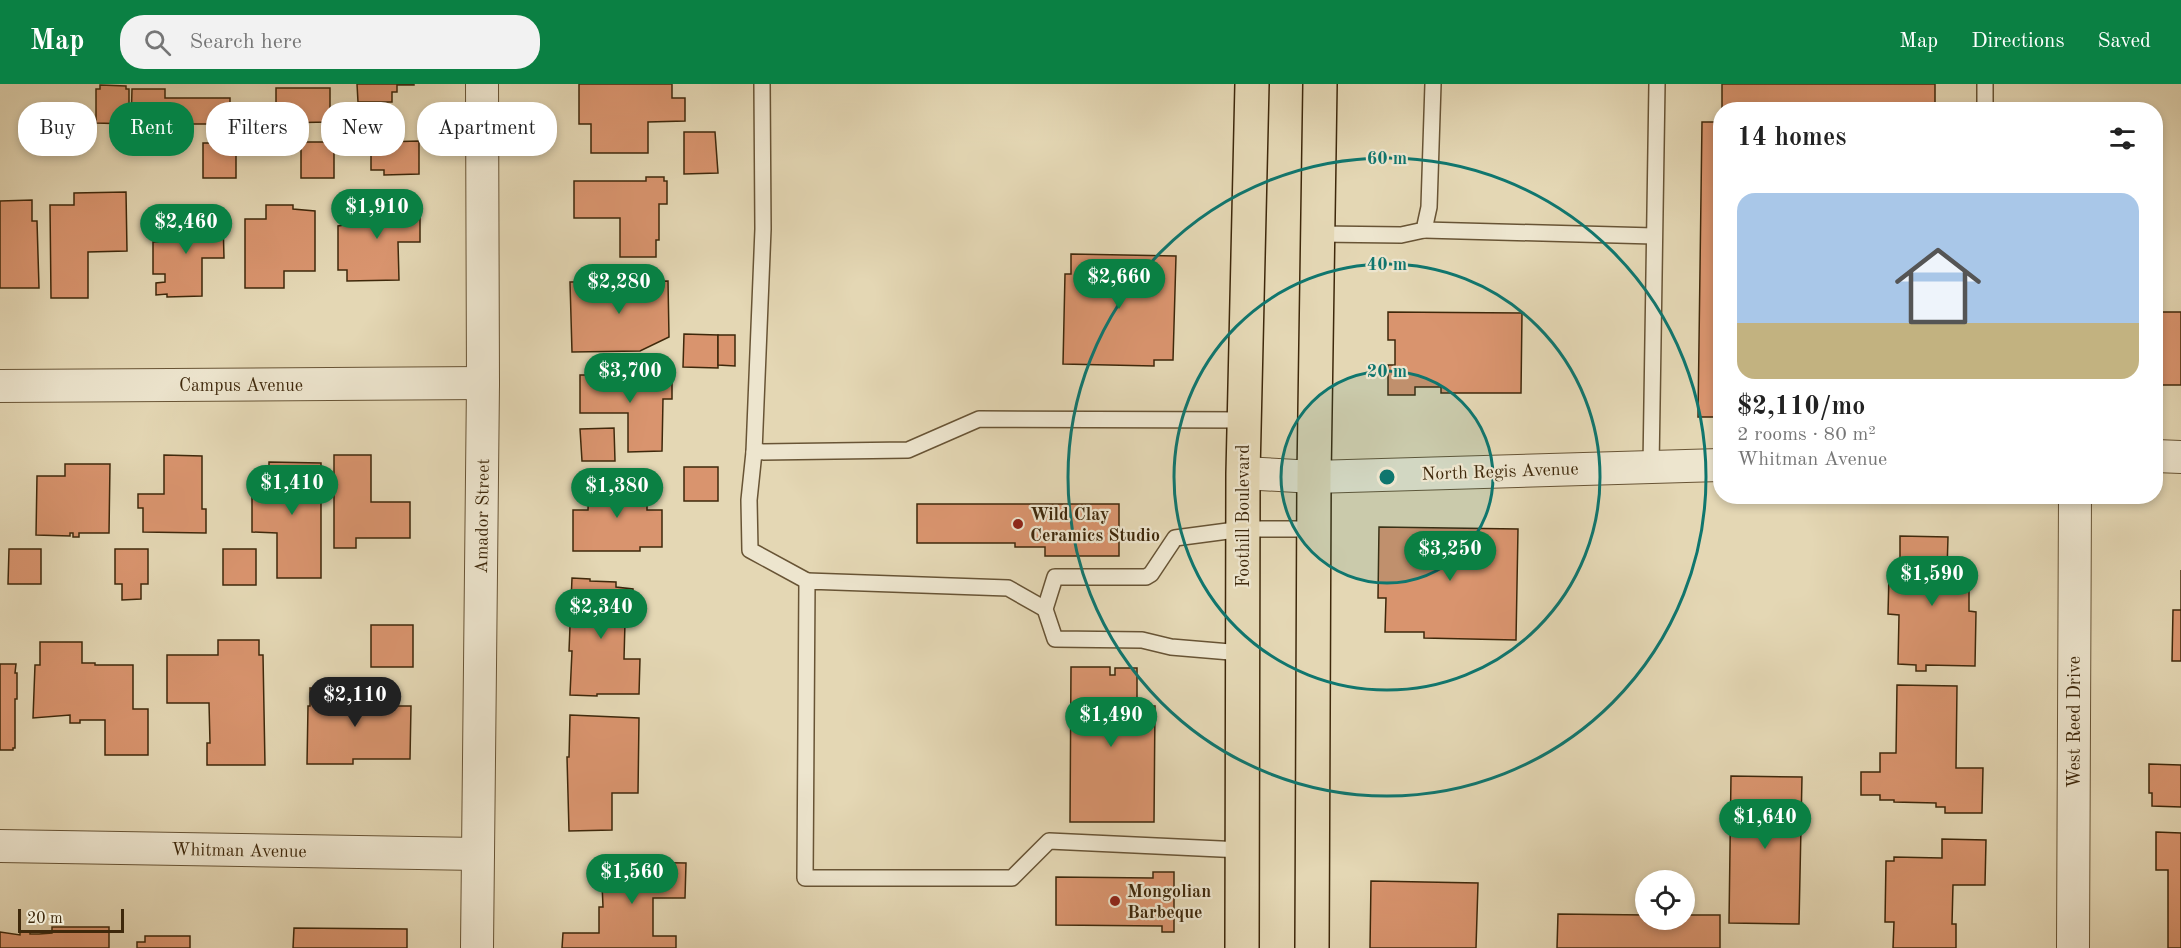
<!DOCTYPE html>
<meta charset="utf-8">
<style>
:root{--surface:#fff;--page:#f2f2f2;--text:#222;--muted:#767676;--line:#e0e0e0;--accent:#0b8043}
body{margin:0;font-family:"Old Standard TT",serif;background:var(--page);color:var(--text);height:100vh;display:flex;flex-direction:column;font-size:22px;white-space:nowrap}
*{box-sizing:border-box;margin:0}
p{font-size:20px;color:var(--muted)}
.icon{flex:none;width:33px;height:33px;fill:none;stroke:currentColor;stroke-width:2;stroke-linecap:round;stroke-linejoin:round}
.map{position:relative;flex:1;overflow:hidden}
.panel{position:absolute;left:1713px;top:18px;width:450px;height:402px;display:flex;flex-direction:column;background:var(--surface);border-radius:24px;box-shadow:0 3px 9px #0003}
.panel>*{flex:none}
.banner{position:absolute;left:18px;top:18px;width:570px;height:54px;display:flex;gap:12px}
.controls{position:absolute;left:1635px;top:786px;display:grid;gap:12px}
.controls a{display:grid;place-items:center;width:60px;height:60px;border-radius:50%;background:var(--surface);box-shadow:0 3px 9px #0003;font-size:30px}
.scale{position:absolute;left:18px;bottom:15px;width:106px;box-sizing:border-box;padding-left:6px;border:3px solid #3e280b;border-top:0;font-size:16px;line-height:21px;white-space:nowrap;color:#3e280b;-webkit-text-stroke:4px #ede5ce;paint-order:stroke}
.price{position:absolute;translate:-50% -51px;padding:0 14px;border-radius:21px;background:var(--accent);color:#fff;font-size:20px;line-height:39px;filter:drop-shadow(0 2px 3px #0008)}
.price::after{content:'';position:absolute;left:50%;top:36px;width:18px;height:14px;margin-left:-9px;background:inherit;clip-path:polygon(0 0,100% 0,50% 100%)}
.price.on{background:#222;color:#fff}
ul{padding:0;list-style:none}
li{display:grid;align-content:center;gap:12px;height:318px;padding:0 24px}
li+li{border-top:2px solid var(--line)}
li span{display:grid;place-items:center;height:186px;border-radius:18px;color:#555}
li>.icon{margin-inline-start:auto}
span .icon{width:108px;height:108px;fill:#fffc;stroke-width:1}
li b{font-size:26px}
h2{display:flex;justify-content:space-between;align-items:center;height:72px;padding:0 24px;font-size:26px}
.pill{padding:0 21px;border-radius:24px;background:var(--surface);box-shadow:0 3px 9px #0003;font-size:21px;line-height:54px}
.pill.on{background:var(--accent);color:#fff}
header{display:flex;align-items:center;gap:36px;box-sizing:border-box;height:84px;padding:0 30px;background:var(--accent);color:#fff}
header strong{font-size:28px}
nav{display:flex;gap:33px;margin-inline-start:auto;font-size:21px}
.search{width:420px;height:54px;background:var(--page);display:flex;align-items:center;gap:15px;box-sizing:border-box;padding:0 21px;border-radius:24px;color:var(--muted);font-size:22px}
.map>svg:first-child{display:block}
.building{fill:#d9946e;stroke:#3e280b;stroke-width:1.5}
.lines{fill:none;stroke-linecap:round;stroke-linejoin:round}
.service-casing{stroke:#685435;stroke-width:18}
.minor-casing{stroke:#685435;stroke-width:34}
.primary-casing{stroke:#3e280b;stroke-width:36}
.service{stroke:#ede5ce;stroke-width:15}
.minor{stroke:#ede5ce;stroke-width:32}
.primary{stroke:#e4d7b4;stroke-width:33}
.ring{fill:none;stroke:#0f766e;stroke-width:3}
.poi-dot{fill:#8f2418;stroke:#ede5ce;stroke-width:2}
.labels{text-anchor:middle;stroke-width:4.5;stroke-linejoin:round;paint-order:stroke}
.street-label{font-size:18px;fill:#3e280b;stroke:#ede5ce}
.poi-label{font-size:18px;font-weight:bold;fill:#3e280b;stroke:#ede5ce;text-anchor:start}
.centre{fill:#0f766e;stroke:#ede5ce;stroke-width:3}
.ring-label{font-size:18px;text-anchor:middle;font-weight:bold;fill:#0f766e;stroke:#ede5ce;stroke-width:4.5;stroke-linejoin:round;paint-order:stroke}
</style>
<header>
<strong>Map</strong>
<div class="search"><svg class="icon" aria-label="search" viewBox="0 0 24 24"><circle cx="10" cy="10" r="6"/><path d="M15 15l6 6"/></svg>Search here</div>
<nav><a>Map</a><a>Directions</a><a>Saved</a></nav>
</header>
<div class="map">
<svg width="2181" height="864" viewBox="0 0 2181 864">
<rect width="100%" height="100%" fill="#e4d7b4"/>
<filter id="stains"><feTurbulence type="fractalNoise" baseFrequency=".00333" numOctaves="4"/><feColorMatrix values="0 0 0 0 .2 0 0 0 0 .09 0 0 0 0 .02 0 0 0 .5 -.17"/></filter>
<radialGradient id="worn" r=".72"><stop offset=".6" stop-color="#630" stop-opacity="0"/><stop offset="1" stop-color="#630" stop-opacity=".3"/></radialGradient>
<g class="building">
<path d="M357 0H414V1H397V8H392V18H358Z"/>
<path d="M579 0H672V14H685V37L648 38V69H591V40H579Z"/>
<rect x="1722" y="0" width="213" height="26"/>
<path d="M100 1 126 2V5H129V40L96 39V5H100Z"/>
<path d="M276 4H330V38L276 39Z"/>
<path d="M132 5H165V14H230V42H215V40H131Z"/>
<path d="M1702 38H1720V333H1698Z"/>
<path d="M684 48H715L718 89 684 90Z"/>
<path d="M419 57V90L384 91V86H371V65H384V58Z"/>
<rect x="301" y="58" width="33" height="36"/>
<rect x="203" y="59" width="33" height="35"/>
<path d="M646 93H664V97H667V120H659V156H656V173H620V134H574V97H646Z"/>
<path d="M126 108 127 167 88 168V214H51L50 121H74V109Z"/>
<path d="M32 116V137H37L39 204H0V117Z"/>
<path d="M420 119V158H398L399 196 347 197V186H338V142L356 139V120Z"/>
<path d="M266 121H293V125L315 127V187H284V204H245V135H266Z"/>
<path d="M160 136H223L224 174H202V212L167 213V210L156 211V199L165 198V190H153V158H161Z"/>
<path d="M1071 170 1176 172 1173 276H1154V282L1063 280 1065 190H1071Z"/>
<path d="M668 197 669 253 640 267 572 268 570 198Z"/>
<path d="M1388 228 1522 229 1521 309H1441V303H1415V311H1388V281H1395V256H1388Z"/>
<rect x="2156" y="228" width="25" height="73"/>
<path d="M684 250 718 251V284L683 283Z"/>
<path d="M718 251H735V282L718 281Z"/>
<path d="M580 291H672V315H663L662 367 628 368V329H580Z"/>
<path d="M614 344 615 377H582L580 345Z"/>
<path d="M164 371 202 372V425H206V449L143 448V424H138V410H164Z"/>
<path d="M334 371H371V418H410V454H356V464H334Z"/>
<path d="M269 378 321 379V494H277V449L252 448V397H269Z"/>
<path d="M65 380H110L109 449H79V453H73V449H70V452L36 451 37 392H65Z"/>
<rect x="684" y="383" width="34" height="34"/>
<path d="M589 396 634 397 647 404V426H662V463H640V467H573V426H588Z"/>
<path d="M917 420H1119V472H1045V463H1015V459H917Z"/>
<path d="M1379 443 1518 445 1516 556 1424 554V548H1385L1386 514H1378Z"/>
<path d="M1900 452 1948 453 1947 487H1969V527L1976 528 1975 582 1926 581V587H1916V581L1898 580 1899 531 1888 530 1889 491 1900 492Z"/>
<path d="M9 465H41V500H8Z"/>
<path d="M115 465H148V500H141V515L122 516V500H115Z"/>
<rect x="223" y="465" width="33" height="36"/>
<path d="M2181 486V577H2172L2173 526H2181Z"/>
<path d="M572 494 590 495V497L616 498V503L633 505V519L631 518 630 524 633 525V538H625L624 575H640L639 610H597V612L570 611 572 567H569Z"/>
<rect x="371" y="541" width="42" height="42"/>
<path d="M218 556H259V571H263L265 681H207V659H210L209 619H167V571H218Z"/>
<path d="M40 558H82V579H95V581H133V625H148V671H105V636H80V639H70V631L33 634 35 581H40Z"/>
<path d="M0 580H16L15 589H17V615H15V664H13V666H0Z"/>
<path d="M1071 583H1110V591H1115V584H1137V622H1155L1154 738H1070Z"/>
<path d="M1897 601 1957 602 1956 684H1983L1982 729H1945V723H1936V719L1894 718V716H1880V711H1861V688H1880V669H1896Z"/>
<path d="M310 604H368V622H411L410 675H353V680H307L308 622H310Z"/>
<path d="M570 631 639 634 638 709H612V746L569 747 567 673H569Z"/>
<path d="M2149 680 2181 681V723L2152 722V709H2149Z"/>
<path d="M1731 692 1802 693 1799 840 1729 839Z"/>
<path d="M2156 748 2181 749V864H2168V786H2156Z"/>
<path d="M1942 755 1986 756 1985 801H1953L1952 840H1956V864H1893L1894 838H1885L1886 777H1894V773L1942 774Z"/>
<path d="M601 775 623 776V778L686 779 685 814H653V852H676V864H562L563 849H599V823H603Z"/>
<path d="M1153 788H1174V848H1162V842L1056 841V793L1153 794Z"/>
<path d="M1371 797 1478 799 1476 864H1370Z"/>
<path d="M1558 830 1646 831V836H1684V831H1720V864H1557Z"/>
<path d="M52 843H109V864H0V848L20 851V848H30V850H39L52 849Z"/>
<path d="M294 844 407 845V864H293Z"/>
<path d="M145 852H190V864H137V858H145Z"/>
</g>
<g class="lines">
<g class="service-casing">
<g id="service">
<path d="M762 0 763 145 754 368 749 416 750 466 807 497"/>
<path d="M1985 26V0"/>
<path d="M1424 146 1654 152"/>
<path d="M1319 150 1401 151 1424 146 1429 123 1433 0"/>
<path d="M754 368 908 366 979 335 1244 336"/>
<path d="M1651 383 1657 0"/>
<path d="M1045 525 1008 504 807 497 805 794H1012L1049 757 1242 766"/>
<path d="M1242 569 1171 563 1142 556 1055 555 1045 525 1055 493H1146L1151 490 1175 454 1243 445H1314"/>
</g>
</g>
<g class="minor-casing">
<g id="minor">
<path d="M0 302 483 299"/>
<path d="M2156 372 2181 373"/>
<path d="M1243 389 1314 393 1720 381"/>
<path d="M0 762 478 770"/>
<path d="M477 864 483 299 482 0"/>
<path d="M2073 864 2075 412"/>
</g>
</g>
<g class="primary-casing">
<g id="primary">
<path d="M1242 864 1243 389 1252 0"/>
<path d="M1312 864 1314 393 1320 0"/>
</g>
</g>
<use href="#service" class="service"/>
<use href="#minor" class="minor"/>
<use href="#primary" class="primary"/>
</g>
<circle cx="1387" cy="393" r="106" fill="#0f766e" fill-opacity=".12"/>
<g class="ring">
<circle cx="1387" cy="393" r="106"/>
<circle cx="1387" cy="393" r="213"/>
<circle cx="1387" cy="393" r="319"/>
</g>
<g class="poi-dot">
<circle cx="1018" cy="440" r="6"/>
<circle cx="1115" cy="817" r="6"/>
</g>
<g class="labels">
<g class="street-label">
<text x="241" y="307">Campus Avenue</text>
<text transform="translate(1500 387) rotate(-2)" y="6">North Regis Avenue</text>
<text transform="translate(482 432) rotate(-89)" y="6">Amador Street</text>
<text transform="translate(1243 432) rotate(-90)" y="6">Foothill Boulevard</text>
<text transform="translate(2074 638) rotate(-90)" y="6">West Reed Drive</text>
<text transform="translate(239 766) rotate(1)" y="6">Whitman Avenue</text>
</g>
<g class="poi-label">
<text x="1030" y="436">Wild Clay<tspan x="1030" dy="21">Ceramics Studio</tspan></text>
<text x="1127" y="813">Mongolian<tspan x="1127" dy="21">Barbeque</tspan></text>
</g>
</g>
<circle cx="1387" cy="393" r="9" class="centre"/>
<g class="ring-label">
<text x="1387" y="80">60 m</text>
<text x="1387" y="186">40 m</text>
<text x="1387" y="293">20 m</text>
</g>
<rect width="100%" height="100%" filter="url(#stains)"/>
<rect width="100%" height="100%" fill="url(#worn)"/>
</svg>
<div class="controls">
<a><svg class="icon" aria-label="locate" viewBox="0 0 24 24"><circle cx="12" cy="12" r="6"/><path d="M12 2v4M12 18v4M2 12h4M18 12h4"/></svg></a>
</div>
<div class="scale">20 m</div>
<b class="price" style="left:377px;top:156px">$1,910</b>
<b class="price" style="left:186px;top:171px">$2,460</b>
<b class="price" style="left:1119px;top:226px">$2,660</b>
<b class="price" style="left:619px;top:231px">$2,280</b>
<b class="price" style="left:630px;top:320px">$3,700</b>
<b class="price" style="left:292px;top:432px">$1,410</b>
<b class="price" style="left:617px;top:435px">$1,380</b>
<b class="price" style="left:1450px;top:498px">$3,250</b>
<b class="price" style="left:1932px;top:523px">$1,590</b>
<b class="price" style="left:601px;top:556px">$2,340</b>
<b class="price on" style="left:355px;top:644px">$2,110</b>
<b class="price" style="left:1111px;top:664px">$1,490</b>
<b class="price" style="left:1765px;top:766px">$1,640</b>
<b class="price" style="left:632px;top:821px">$1,560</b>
<div class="banner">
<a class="pill">Buy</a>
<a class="pill on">Rent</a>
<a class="pill">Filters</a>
<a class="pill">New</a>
<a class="pill">Apartment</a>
</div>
<section class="panel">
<h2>14 homes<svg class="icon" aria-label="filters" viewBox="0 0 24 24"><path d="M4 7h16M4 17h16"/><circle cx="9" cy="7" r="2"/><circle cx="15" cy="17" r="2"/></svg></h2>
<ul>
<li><span style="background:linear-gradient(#a9c7e8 70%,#c2b280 0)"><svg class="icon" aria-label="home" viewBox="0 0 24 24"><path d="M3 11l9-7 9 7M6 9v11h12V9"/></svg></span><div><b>$2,110/mo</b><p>2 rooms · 80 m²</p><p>Whitman Avenue</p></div></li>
</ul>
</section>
</div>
